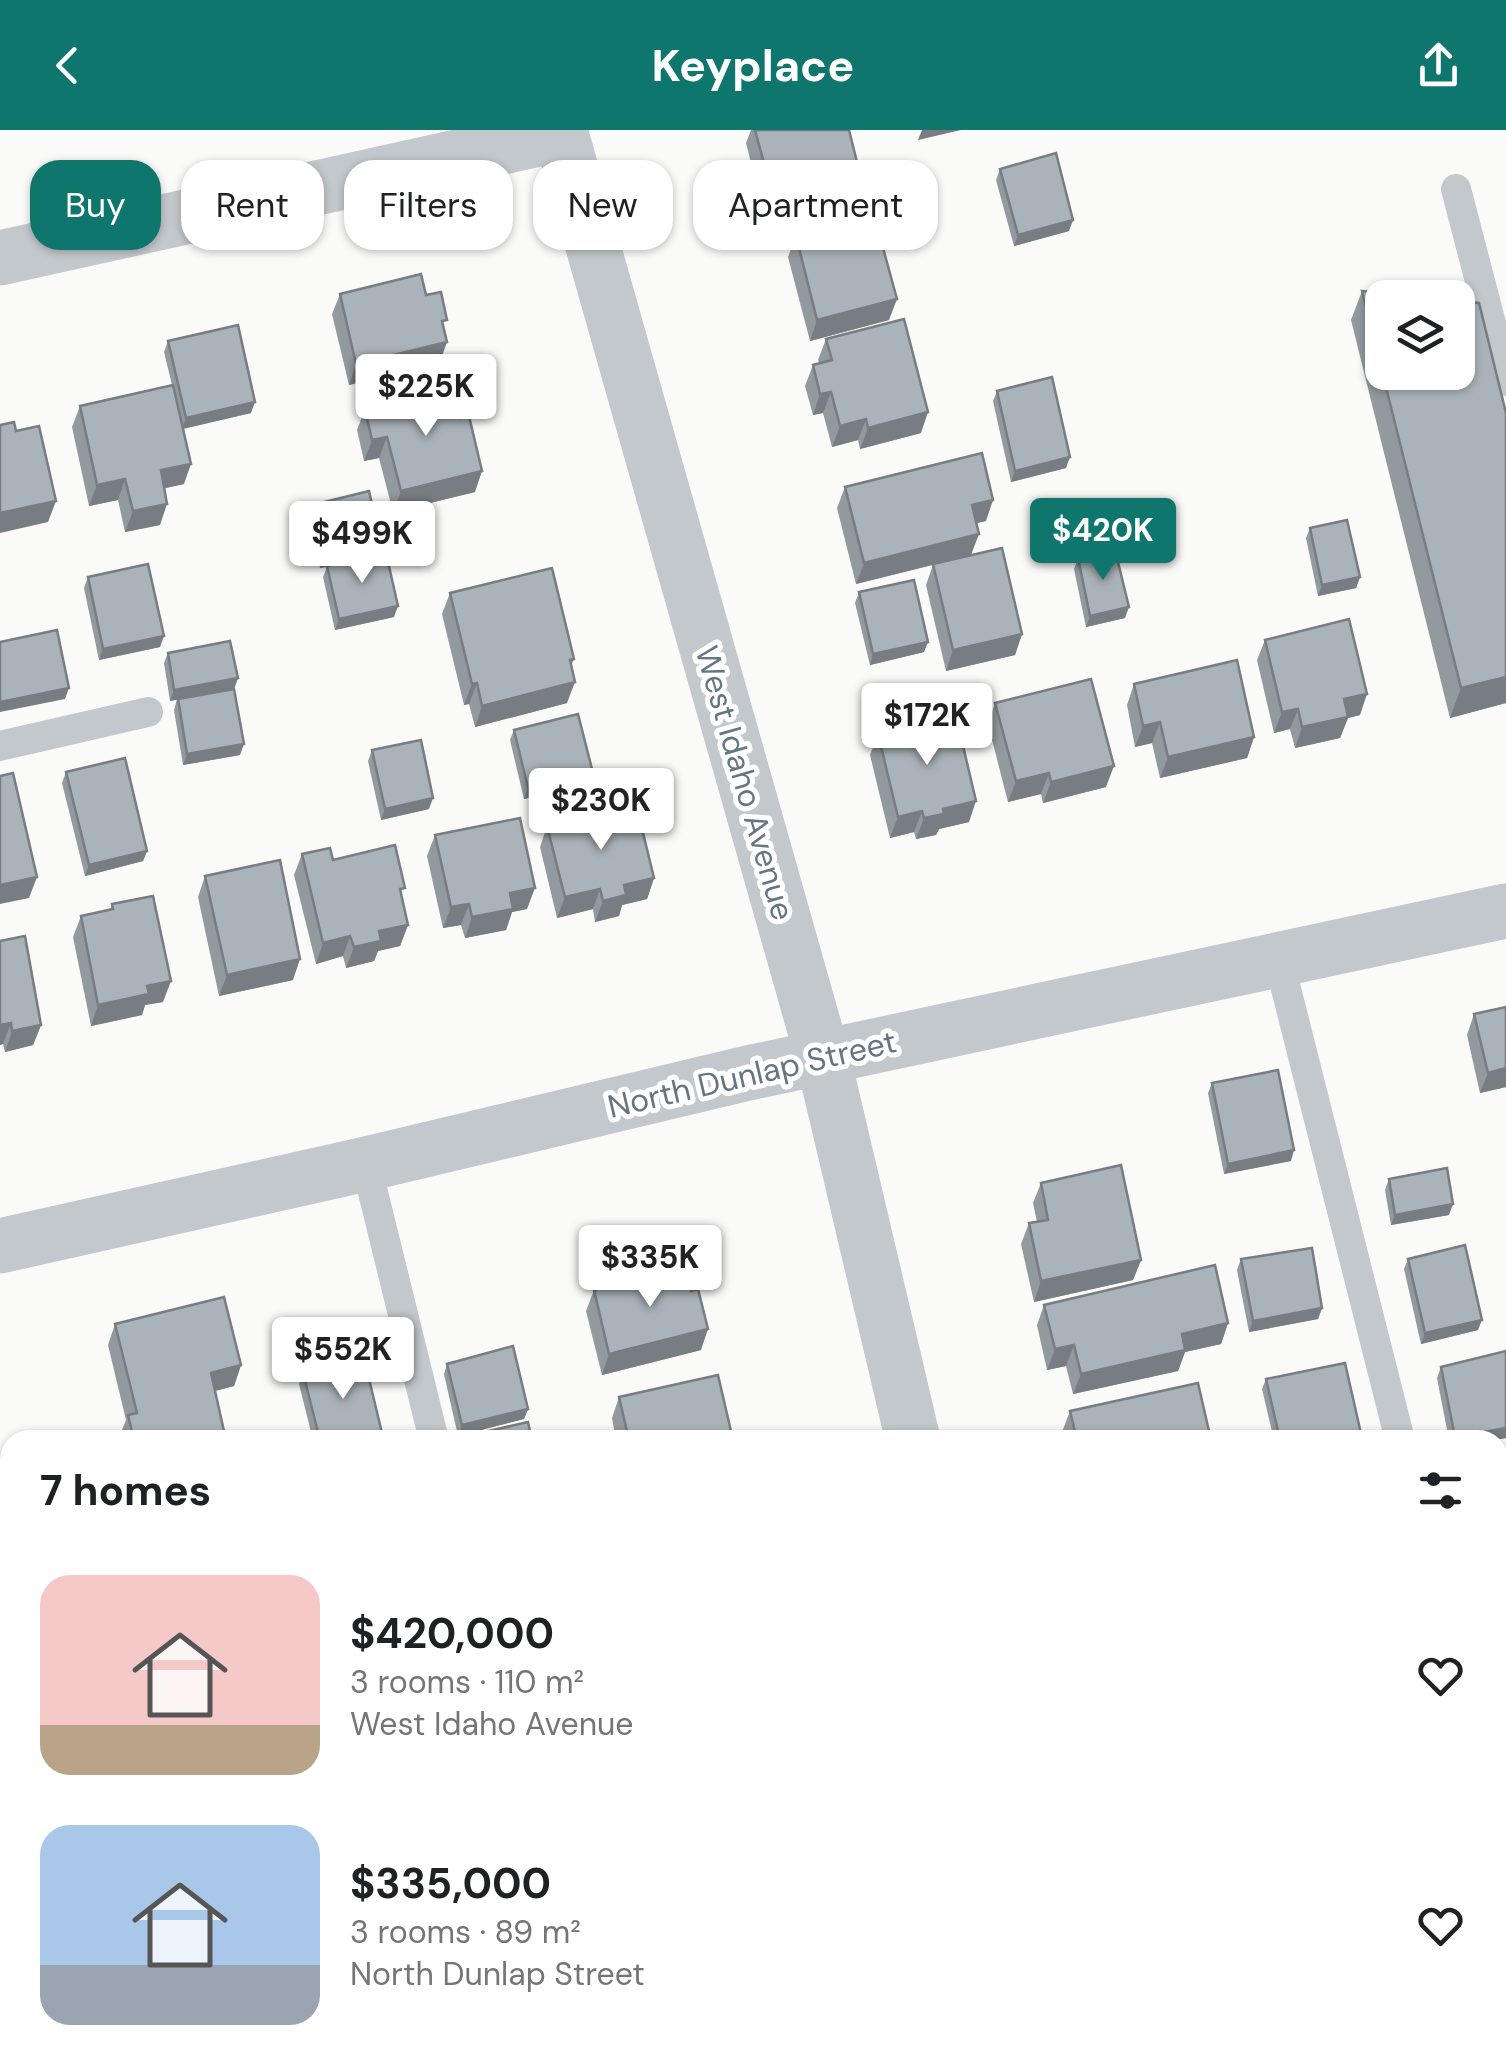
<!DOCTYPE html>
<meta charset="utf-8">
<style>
:root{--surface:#fff;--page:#f6f6f6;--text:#202124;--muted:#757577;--accent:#0f766e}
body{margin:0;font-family:"DM Sans",sans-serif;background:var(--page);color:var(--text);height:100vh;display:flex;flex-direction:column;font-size:38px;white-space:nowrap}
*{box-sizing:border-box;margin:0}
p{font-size:32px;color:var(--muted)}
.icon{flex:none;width:55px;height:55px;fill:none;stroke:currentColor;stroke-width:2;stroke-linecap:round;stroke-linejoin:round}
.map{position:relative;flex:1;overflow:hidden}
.sheet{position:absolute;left:0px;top:1300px;width:1508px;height:642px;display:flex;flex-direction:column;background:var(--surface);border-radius:30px 30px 0 0;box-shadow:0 2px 8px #0004}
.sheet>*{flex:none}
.hud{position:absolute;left:30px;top:30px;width:1000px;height:90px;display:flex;gap:20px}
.tools{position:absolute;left:1365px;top:150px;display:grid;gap:20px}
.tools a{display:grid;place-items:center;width:110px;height:110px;border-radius:20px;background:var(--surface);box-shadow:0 2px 8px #0004;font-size:50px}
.price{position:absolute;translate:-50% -85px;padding:0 22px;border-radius:10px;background:#fff;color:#222;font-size:32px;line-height:65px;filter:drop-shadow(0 2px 5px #0008)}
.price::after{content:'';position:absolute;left:50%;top:60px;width:30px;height:22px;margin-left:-15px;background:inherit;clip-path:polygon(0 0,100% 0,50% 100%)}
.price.current{background:var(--accent);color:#fff}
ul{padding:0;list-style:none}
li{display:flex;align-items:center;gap:30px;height:250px;padding:0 40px}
li span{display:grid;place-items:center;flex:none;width:280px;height:200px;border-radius:30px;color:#555}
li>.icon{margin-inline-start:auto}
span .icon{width:120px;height:120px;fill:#fffc;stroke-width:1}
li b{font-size:42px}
h2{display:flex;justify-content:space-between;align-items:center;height:120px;padding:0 40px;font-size:42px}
.chip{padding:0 35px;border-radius:30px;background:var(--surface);box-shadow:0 2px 8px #0004;font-size:35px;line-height:90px}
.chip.current{background:var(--accent);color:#fff}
header{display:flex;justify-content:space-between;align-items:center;height:130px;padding:0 40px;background:var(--accent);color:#fff;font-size:45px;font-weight:700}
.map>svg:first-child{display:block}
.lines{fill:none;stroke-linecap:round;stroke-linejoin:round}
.lane{stroke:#c3c8cc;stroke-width:30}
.street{stroke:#c3c8cc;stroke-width:55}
.wall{fill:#929a9f}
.shaded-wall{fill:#777d82}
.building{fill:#aab3b9;stroke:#777d82;stroke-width:2.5}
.labels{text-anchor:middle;stroke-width:10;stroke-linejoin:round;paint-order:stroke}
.street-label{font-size:32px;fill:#657683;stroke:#fff}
</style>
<header><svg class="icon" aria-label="back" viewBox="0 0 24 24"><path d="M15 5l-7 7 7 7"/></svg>Keyplace<svg class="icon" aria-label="share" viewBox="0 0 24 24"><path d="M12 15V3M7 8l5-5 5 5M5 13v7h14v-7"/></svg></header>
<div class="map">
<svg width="1506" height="1942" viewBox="0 0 1506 1942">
<rect width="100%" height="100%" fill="#fafaf8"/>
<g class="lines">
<g class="lane">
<path d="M1456 59 1506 251"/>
<path d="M0 616 148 582"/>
<path d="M1279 831 1400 1310"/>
<path d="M366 1034 434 1310"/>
<path d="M1498 1698 1506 1732"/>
<path d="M586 1932 589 1942"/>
</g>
<g class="street">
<path d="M560 0 823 928 913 1310"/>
<path d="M0 128 561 4"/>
<path d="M0 1116 366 1034 748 943 1506 781"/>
<path d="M0 1557 10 1597"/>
<path d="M93 1932 95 1942"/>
<path d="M1059 1932 1062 1942"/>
</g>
</g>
<g class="wall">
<path d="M751 0H849L861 48 854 69 766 91 746 13Z"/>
<path d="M1000 39 1069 101 1014 116 996 50Z"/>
<path d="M796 106 889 190 810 211 788 127Z"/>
<path d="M1362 161 1506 573 1450 588 1351 190Z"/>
<path d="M340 164 426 165 444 199 440 232 349 255 332 184Z"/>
<path d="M826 209 921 303 860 319 858 310 832 317 823 283 813 285 805 256 813 235 819 233 818 230Z"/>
<path d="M168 211 251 283 183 299 184 354 164 358 160 395 125 402 118 370 89 376 72 297 80 276 172 255 164 222Z"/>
<path d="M997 261 1066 338 1011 352 993 271Z"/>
<path d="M365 279 475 362 393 382 379 328 364 331 357 300Z"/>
<path d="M845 357 986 391 976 393 971 425 1022 504 1015 525 946 541 926 455 933 435 856 454 837 378Z"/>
<path d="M312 375 381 414 377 425 394 487 335 500 323 447 327 437 320 438 308 386Z"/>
<path d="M1310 398 1360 447 1356 458 1318 466 1306 408Z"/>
<path d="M1078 428 1125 488 1086 497 1074 439Z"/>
<path d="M88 447 160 517 99 530 84 458Z"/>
<path d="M859 462 924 522 870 535 855 473Z"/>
<path d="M450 463 574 529 571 536 567 573 475 597 469 574 464 575 442 484Z"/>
<path d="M1265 510 1360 585 1348 588 1340 608 1295 618 1290 599 1274 603 1257 530Z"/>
<path d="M168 523 238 548 234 559 240 625 183 635 174 580 177 569 170 571 164 533Z"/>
<path d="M1134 554 1254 607 1247 628 1160 648 1152 613 1135 617 1127 575Z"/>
<path d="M995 573 1106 657 1043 673 1041 664 1008 672 988 594Z"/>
<path d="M514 600 593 643 589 654 524 669 510 610Z"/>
<path d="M878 604 969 692 939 699 936 705 916 709 914 702 890 708 870 625Z"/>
<path d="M372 620 429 679 381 690 368 631Z"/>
<path d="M66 642 147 721 143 731 85 746 62 653Z"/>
<path d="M547 696 654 748 647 769 622 775 619 786 595 792 593 779 557 788 540 717Z"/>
<path d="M435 705 527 779 512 782 506 800 465 808 461 795 443 798 427 726Z"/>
<path d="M302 724 333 730 408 795 400 816 378 821 374 831 346 838 343 826 316 834 294 745Z"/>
<path d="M205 746 293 850 219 866 198 767Z"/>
<path d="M112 774 163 872 145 875 142 885 91 896 73 807 81 786 110 780Z"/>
<path d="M0 811 41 895 33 915 5 922 3 914 0 915Z"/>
<path d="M1474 884 1506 957 1480 963 1467 905Z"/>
<path d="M1212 953 1291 1031 1224 1044 1208 963Z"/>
<path d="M1389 1049 1449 1085 1391 1095 1385 1060Z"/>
<path d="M1041 1053 1141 1130 1133 1150 1034 1172 1021 1114 1029 1093 1037 1092 1033 1073Z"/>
<path d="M1241 1129 1322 1178 1318 1189 1249 1202 1237 1140Z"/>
<path d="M1408 1129 1478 1200 1421 1214 1404 1139Z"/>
<path d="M594 1160 691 1161 701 1220 602 1245 586 1181Z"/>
<path d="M1044 1175 1228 1193 1221 1214 1185 1222 1178 1241 1073 1264 1066 1236 1047 1240 1037 1195Z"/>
<path d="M115 1194 241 1235 234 1256 215 1261 226 1310H121L120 1305 126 1290 108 1215Z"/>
<path d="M1506 1221V1308L1495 1310H1449L1437 1248 1441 1237Z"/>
<path d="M447 1234 528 1279 524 1289 458 1306 444 1244Z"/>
<path d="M303 1243 379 1310H313L299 1254Z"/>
<path d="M1266 1249 1361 1310H1274L1262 1259Z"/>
<path d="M619 1267 733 1310H616L612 1288Z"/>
<path d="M1070 1281 1211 1310H1064L1062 1302Z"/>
<path d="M442 1932H533L535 1942H445Z"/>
<path d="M617 1932H667L629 1942H619Z"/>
<path d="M1213 1932H1305L1304 1935 1271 1942H1215Z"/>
<path d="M1433 1932H1498L1501 1942H1435Z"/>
</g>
<g class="shaded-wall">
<path d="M922 0H961L918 10Z"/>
<path d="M861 48 854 69 766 91 774 70Z"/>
<path d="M1073 90 1069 101 1014 116 1018 105Z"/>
<path d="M897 169 889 190 810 211 817 190Z"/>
<path d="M447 212 440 232 349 255 356 234Z"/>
<path d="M831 262 823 283 813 285 820 264Z"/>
<path d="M255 272 251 283 182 299 186 288Z"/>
<path d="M928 282 921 303 860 319 868 298Z"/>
<path d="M866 289 858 310 832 317 840 296Z"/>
<path d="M387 307 379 328 364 331 372 310Z"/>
<path d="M1070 327 1066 338 1011 352 1015 341Z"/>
<path d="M191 334 184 354 153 361 161 340Z"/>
<path d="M482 341 475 362 393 382 401 361Z"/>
<path d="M125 349 118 370 89 376 97 355Z"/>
<path d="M993 370 986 391 964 396 972 375Z"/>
<path d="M56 371 48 392 0 403V383Z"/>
<path d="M167 374 160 395 125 402 133 381Z"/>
<path d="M979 404 971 425 856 454 864 433Z"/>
<path d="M381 414 377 425 320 438 324 427Z"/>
<path d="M1360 447 1356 458 1318 466 1322 455Z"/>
<path d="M398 476 394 487 335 500 339 489Z"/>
<path d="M1129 477 1125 488 1086 497 1090 486Z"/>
<path d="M1022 504 1015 525 946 541 953 520Z"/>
<path d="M164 506 160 517 99 530 103 519Z"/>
<path d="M928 512 924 522 870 535 873 524Z"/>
<path d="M1506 547V573L1450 588 1461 558Z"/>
<path d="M238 548 234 559 170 571 174 560Z"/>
<path d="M575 552 567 573 475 597 482 576Z"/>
<path d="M477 553 469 574 464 575 472 554Z"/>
<path d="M69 558 65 569 0 582V572Z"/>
<path d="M1367 564 1360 585 1348 588 1340 608 1295 618 1302 597 1344 569Z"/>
<path d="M1298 579 1290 599 1274 603 1282 582Z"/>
<path d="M1160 592 1152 613 1135 617 1143 596Z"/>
<path d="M1254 607 1247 628 1160 648 1168 627Z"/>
<path d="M244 614 240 625 183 635 187 624Z"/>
<path d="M1114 636 1106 657 1043 673 1051 652Z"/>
<path d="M593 643 589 654 524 669 528 658Z"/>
<path d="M1049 643 1041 664 1008 672 1016 651Z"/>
<path d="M433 668 429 679 381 690 385 679Z"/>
<path d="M976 671 969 692 939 699 936 705 916 709 924 688 943 679Z"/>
<path d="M922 681 914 702 890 708 898 687Z"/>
<path d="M147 721 143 731 85 746 89 735Z"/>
<path d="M37 747 29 768 0 774V755Z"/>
<path d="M654 748 647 769 622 775 619 786 595 792 603 771 624 755Z"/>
<path d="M535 758 527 779 512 782 506 800 465 808 472 787 510 763Z"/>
<path d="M600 759 593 779 557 788 565 767Z"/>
<path d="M469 774 461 795 443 798 451 777Z"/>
<path d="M408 795 400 816 378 821 374 831 346 838 354 817 379 801Z"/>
<path d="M350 806 343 826 316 834 323 813Z"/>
<path d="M300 829 293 850 219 866 227 845Z"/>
<path d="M171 851 163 872 145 875 142 885 91 896 98 875 147 856Z"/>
<path d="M11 893 3 914 0 915V895Z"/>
<path d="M41 895 33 915 5 922 12 901Z"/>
<path d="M1506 938V957L1480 963 1488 943Z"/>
<path d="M1294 1020 1291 1031 1224 1044 1228 1034Z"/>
<path d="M1453 1074 1449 1085 1391 1095 1395 1085Z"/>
<path d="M1141 1130 1133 1150 1034 1172 1041 1151Z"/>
<path d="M1322 1178 1318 1189 1249 1202 1253 1191Z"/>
<path d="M1482 1190 1478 1200 1421 1214 1425 1203Z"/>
<path d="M1228 1193 1221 1214 1185 1222 1178 1241 1073 1264 1081 1244 1182 1204Z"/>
<path d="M708 1199 701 1220 602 1245 609 1224Z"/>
<path d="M1074 1215 1066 1236 1047 1240 1055 1219Z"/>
<path d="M241 1235 234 1256 203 1264 211 1243Z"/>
<path d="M528 1279 524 1289 458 1306 462 1295Z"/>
<path d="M1506 1298V1308L1495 1310H1453L1455 1307Z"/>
<path d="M382 1303 379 1310H352Z"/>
<path d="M1506 1416V1426L1498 1428V1418Z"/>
<path d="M1506 1481V1491L1498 1493V1483Z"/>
<path d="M628 1932H667L629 1942H621L624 1934Z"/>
<path d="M1305 1932 1304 1935 1271 1942H1221L1225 1933Z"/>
</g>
<g class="building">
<path d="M755 0H849L861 48 774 70Z"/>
<path d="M1056 23 1073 90 1018 105 1000 39Z"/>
<path d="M874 85 897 169 817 190 796 106Z"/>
<path d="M421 144 426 165 441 162 447 190 442 191 447 212 356 234 340 164Z"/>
<path d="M1362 161 1424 168H1382V242H1458V171L1479 173 1506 283V547L1461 558Z"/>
<path d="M904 189 928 282 868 298 866 289 840 296 831 262 820 264 813 235 832 230 826 209Z"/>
<path d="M238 195 255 272 186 288 168 211Z"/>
<path d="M1052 247 1070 327 1015 341 997 261Z"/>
<path d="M173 255 191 334 161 340 167 374 133 381 125 349 97 355 80 276Z"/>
<path d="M451 258 460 288 469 286 482 341 401 361 387 307 372 310 365 279Z"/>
<path d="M14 292 16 301 39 296 56 371 0 383V295Z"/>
<path d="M982 323 993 370 972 375 979 404 864 433 845 357Z"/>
<path d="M369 361 381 414 324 427 312 375Z"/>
<path d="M1347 390 1360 447 1322 455 1310 398Z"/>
<path d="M1002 418 1022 504 953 520 933 434Z"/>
<path d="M1115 420 1129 477 1090 486 1078 428Z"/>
<path d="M386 423 398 476 339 489 327 436Z"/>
<path d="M148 434 164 506 103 519 88 447Z"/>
<path d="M552 438 574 529 570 530 575 552 482 576 477 553 472 554 450 463Z"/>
<path d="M914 450 928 512 873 524 859 462Z"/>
<path d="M1349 489 1367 564 1344 569 1348 587 1302 597 1298 579 1282 582 1265 510Z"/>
<path d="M57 500 69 558 0 572V512Z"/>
<path d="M230 511 238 548 174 560 168 523Z"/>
<path d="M1237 530 1254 607 1168 627 1160 592 1143 596 1134 554Z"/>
<path d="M1091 549 1114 636 1051 652 1049 643 1016 651 995 573Z"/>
<path d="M234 559 244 614 187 624 178 569Z"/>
<path d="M578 584 593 643 528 658 514 600Z"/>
<path d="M956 586 976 671 943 679 944 684 924 688 922 681 898 687 878 604Z"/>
<path d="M421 610 433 668 385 679 372 620Z"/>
<path d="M125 628 147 721 89 735 66 642Z"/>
<path d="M13 643 37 747 0 755V646Z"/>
<path d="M636 674 654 748 624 755 626 765 603 771 600 759 565 767 547 696Z"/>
<path d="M520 688 535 758 510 763 513 779 472 787 469 774 451 777 435 705Z"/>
<path d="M395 715 405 758 400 759 408 795 379 801 381 811 354 817 350 806 323 813 302 724 330 718 333 730Z"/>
<path d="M280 730 300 829 227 845 205 746Z"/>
<path d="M153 766 171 851 147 856 149 864 98 875 81 786 113 779 112 774Z"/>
<path d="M25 806 41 895 12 901 11 893 0 895V811Z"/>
<path d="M1506 877V938L1488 943 1474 884Z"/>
<path d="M1278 940 1294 1020 1228 1034 1212 953Z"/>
<path d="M1121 1035 1141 1130 1041 1151 1029 1093 1048 1090 1041 1053Z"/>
<path d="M1447 1038 1453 1074 1395 1085 1389 1049Z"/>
<path d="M1465 1115 1482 1190 1425 1203 1408 1129Z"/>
<path d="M1312 1118 1322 1178 1253 1191 1241 1129Z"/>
<path d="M1215 1135 1228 1193 1182 1204 1185 1220 1081 1244 1074 1215 1055 1219 1044 1175Z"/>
<path d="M684 1137 691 1161 698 1159 708 1199 609 1224 594 1160Z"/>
<path d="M224 1167 241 1235 211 1243 226 1310H134L128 1285 137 1283 115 1194Z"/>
<path d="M513 1216 528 1279 462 1295 447 1234Z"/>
<path d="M1506 1221V1298L1455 1307 1441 1237Z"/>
<path d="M364 1228 382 1303 352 1310H320L303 1243Z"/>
<path d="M1345 1233 1362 1308 1351 1310H1280L1266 1249Z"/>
<path d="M718 1245 733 1310H629L619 1267Z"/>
<path d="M1198 1253 1211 1310H1077L1070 1281Z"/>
<path d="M528 1292 532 1310H468L467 1306Z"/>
<path d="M1506 1375V1416L1498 1418V1377Z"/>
<path d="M1506 1443V1481L1498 1483V1445Z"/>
<path d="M1498 1924 1501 1942H1442L1440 1932H1498Z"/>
<path d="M293 1932H375L378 1942H295Z"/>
<path d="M449 1932H533L535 1942H451Z"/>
<path d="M806 1932H900L902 1942H800L798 1934Z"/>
<path d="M1335 1933 1337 1942H1296Z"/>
</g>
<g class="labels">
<g class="street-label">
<text transform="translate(745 653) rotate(74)" y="11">West Idaho Avenue</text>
<text transform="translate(752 944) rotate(-13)" y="11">North Dunlap Street</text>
</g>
</g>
</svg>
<div class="tools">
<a><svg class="icon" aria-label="layers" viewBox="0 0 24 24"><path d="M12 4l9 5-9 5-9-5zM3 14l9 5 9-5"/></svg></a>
</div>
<b class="price" style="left:426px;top:309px">$225K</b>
<b class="price current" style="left:1103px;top:453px">$420K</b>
<b class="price" style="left:362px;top:456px">$499K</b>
<b class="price" style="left:927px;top:638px">$172K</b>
<b class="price" style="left:601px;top:723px">$230K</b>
<b class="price" style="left:650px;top:1180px">$335K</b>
<b class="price" style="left:343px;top:1272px">$552K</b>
<div class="hud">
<a class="chip current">Buy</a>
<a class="chip">Rent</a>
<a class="chip">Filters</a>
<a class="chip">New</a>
<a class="chip">Apartment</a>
</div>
<section class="sheet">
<h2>7 homes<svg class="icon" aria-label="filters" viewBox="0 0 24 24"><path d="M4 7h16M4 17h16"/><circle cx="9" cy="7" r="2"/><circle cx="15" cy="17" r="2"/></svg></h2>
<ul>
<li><span style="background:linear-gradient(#f6c9c9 75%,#b9a48a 0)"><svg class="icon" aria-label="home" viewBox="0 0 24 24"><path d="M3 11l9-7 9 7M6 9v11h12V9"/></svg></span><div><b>$420,000</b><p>3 rooms · 110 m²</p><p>West Idaho Avenue</p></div><svg class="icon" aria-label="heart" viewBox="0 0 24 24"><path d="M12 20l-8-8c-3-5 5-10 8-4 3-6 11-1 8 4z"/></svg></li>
<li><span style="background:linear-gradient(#a9c7e8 70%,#9aa5b1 0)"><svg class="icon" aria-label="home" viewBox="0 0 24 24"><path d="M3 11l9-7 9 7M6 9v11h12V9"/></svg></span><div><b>$335,000</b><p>3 rooms · 89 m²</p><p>North Dunlap Street</p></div><svg class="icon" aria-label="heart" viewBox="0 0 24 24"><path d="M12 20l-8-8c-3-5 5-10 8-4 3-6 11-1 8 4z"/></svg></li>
</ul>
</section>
</div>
